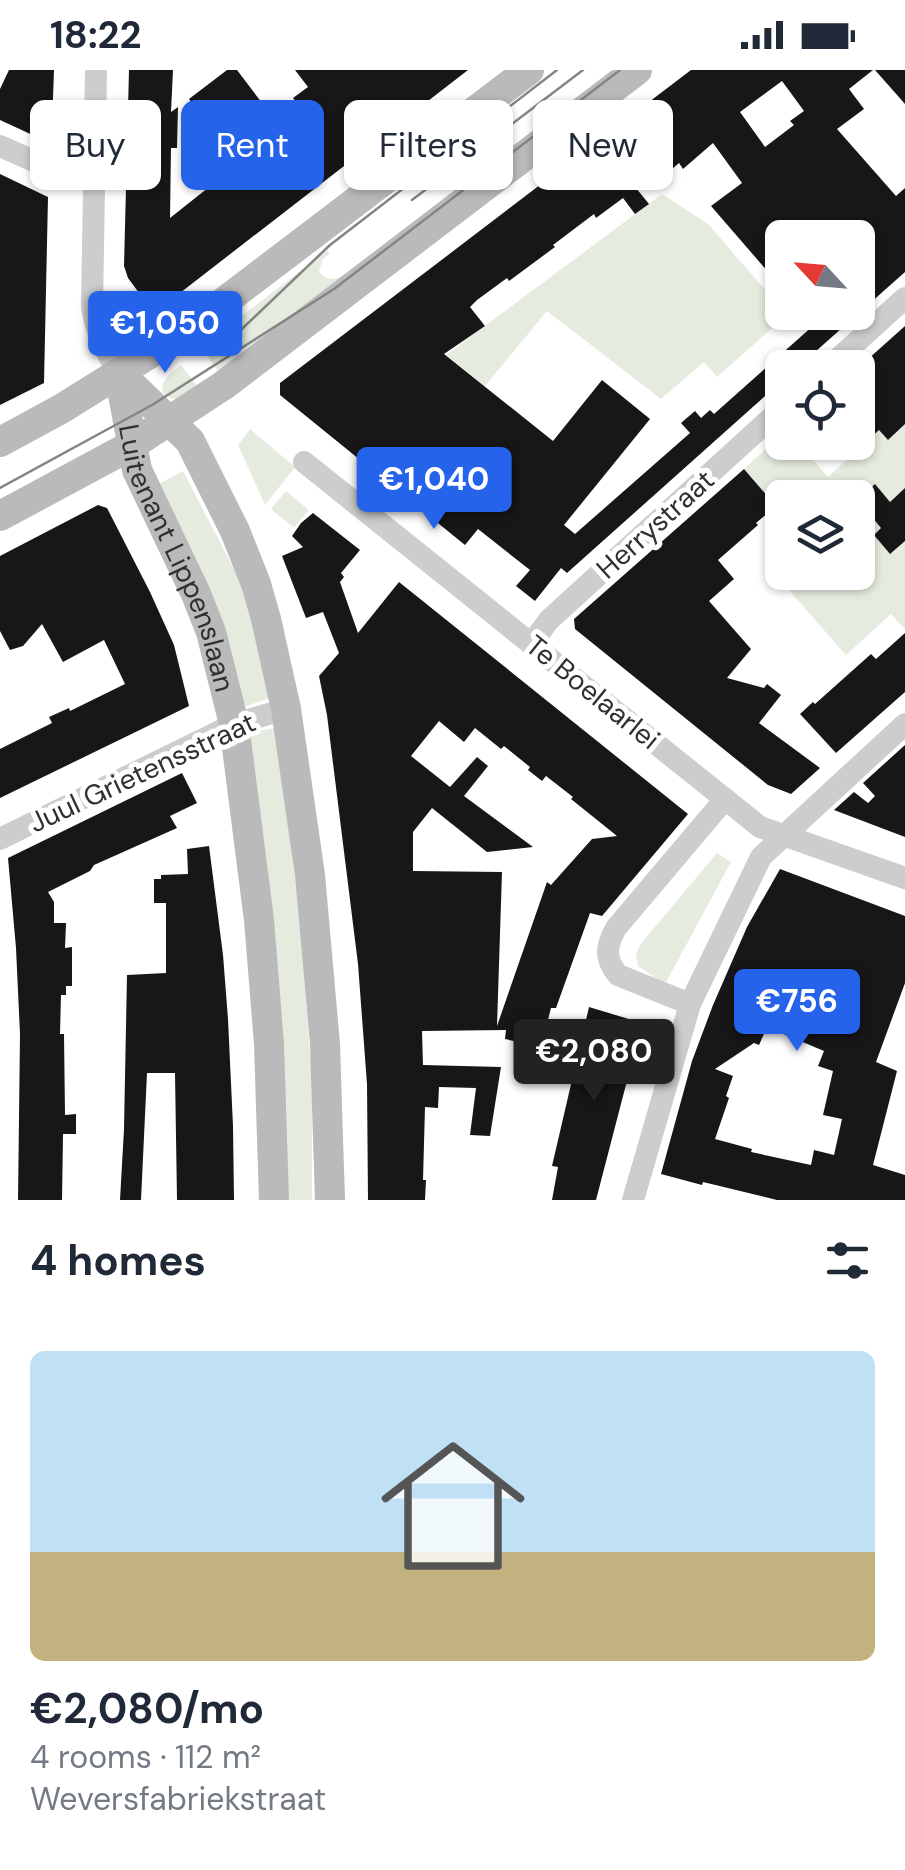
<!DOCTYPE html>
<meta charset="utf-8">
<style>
:root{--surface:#fff;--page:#f2f2f3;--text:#1f2937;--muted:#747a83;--line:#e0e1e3;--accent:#2563eb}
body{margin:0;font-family:"DM Sans",sans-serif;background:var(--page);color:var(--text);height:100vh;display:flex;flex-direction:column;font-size:38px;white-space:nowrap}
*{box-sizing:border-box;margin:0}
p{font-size:32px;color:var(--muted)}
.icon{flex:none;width:55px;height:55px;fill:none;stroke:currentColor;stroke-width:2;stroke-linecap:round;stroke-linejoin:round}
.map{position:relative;height:1130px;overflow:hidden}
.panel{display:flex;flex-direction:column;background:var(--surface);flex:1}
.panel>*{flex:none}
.guide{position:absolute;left:30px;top:30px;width:845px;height:90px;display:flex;gap:20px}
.needle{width:65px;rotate:296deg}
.tools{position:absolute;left:765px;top:150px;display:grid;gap:20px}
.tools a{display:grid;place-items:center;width:110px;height:110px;border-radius:15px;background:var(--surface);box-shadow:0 2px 8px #0004;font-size:50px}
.price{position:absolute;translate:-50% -85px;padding:0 22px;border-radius:10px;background:var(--accent);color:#fff;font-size:32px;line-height:65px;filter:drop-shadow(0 2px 5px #0008)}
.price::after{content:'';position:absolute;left:50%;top:60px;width:30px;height:22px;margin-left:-15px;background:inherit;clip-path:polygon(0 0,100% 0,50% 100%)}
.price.current{background:#222;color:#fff}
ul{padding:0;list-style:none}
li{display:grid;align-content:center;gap:20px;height:530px;padding:0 30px}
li+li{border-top:2px solid var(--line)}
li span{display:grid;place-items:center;height:310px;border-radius:15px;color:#555}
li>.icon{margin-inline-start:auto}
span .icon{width:180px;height:180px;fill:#fffc;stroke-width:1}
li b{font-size:42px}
h2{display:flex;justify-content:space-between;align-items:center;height:120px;padding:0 30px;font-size:42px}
.tag{padding:0 35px;border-radius:15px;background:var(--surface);box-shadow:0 2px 8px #0004;font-size:35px;line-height:90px}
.tag.current{background:var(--accent);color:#fff}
.status{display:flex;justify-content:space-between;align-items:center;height:70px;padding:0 50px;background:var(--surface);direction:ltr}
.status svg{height:28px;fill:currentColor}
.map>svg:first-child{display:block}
.green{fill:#e5ecdf}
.building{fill:#171717;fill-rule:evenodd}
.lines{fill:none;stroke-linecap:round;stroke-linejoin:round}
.street{stroke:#cdcdcd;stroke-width:22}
.secondary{stroke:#bababa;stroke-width:30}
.tram{stroke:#858585;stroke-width:2.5}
.labels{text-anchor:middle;stroke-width:10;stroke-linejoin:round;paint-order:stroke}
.street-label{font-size:28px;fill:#303030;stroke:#fff}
</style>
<div class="status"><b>18:22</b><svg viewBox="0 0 49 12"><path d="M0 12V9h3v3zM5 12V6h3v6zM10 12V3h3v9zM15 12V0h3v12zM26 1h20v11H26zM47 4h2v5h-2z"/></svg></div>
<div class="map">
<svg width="905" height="1130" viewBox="0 0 905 1130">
<rect width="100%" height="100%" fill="#fff"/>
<g class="green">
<path d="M662 124 708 154 787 245 717 307 704 292 661 329 547 241 485 316 446 285Z"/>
<path d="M328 180 329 184 323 189 319 201C326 213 337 209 348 204L218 301 201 277Z"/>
<path d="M181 295 198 317C184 325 174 337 162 321 162 308 171 303 181 295Z"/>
<path d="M905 336V559L891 544 846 585 772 501 782 490V502H858V428H782V443L744 399 782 364V372L799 373 828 407Z"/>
<path d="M250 359 295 397 265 435 238 375Z"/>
<path d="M183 401 239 509 273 627 244 637 153 417Z"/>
<path d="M286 421 309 440 294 458 271 439Z"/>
<path d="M275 658 297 822 312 1008V1130H286C289 974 267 818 247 663Z"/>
<path d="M717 783 731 792 665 914 638 896 636 884 640 875Z"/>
</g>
<g class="building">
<path d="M9 0H54L52 56 39 68 0 50V19Z"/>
<path d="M129 0H173L171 42 178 37 177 78H171L170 148 238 94 189 29 227 0H237L265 37 259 41 282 72 310 51 293 28 308 17 295 0H468L167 233 154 235 145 231 128 208 124 196Z"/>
<path d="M691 0H873L849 19 864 39 837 59 896 126 905 118V202L797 298H782V311L567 503 561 498 535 531 516 516 530 500 478 459 465 475 280 325V313ZM782 11 804 41 790 51 794 55 765 77 740 42ZM713 73 742 113 711 136 782 218V168H858V242H805L815 254 714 344 710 340 701 348 695 341 681 353 690 363 575 464 564 455 650 349 602 310 553 371 444 284 485 256 470 237 477 230 507 208 509 211 555 177 553 175 594 144 596 148 623 128 635 144 649 134 636 118 668 93 672 99 679 93 683 99Z"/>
<path d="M875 0H905V34Z"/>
<path d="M0 104 48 127 44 313 0 335Z"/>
<path d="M905 256V354L888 370 879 360 858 379V298Z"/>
<path d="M744 399 776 436 756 453 758 455 718 490 734 509 709 531 751 579 727 608 764 618 767 614 781 625 759 653 820 698 791 724 768 715 575 559 574 549Z"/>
<path d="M875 414 890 432 905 418V471L890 484 874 465 881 458 858 430Z"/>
<path d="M98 435 107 438 150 522 174 575 189 636 0 728V679L52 653 49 647 69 638 70 641 125 614 104 570 63 592 42 554 23 576 10 580 0 561V486Z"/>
<path d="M313 443 360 480 341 503 344 507 340 512 358 563 399 512 688 744 602 846 590 843 556 938H551L541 977 505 969 506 960 422 961 423 995 501 997 490 1066 470 1065 476 1018 439 1017 438 1038 425 1037 423 1110H426L425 1130H368L367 1014 358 894 327 645 319 606 339 583 323 542 306 548 282 486 303 477 292 466 301 453ZM439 651 464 672 475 658 501 679 504 676 530 697 528 700 542 711 546 706 573 727 571 729 617 766 592 769 551 815 547 812 497 956 502 802 413 801V762L432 738 487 782 533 777 464 726 488 696 477 687 450 717 411 686Z"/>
<path d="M905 563V622L836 683 800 644 813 632 815 634 871 584 876 589Z"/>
<path d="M905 675V767L834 740 854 722 868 733 875 726 863 713Z"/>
<path d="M182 703 197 733 170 746 177 758 94 795 90 801 48 822 54 832V853H66L65 878 72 877V916H66V925H61L60 964H64L65 1045 76 1044V1064H63L62 1130H18L20 964 16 878 8 788Z"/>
<path d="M209 776 223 885 228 949 233 1056 234 1130H177L175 1003H147L141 1130H120L124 1059 127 905 166 903V833H154V809H161V805L188 804 187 779Z"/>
<path d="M780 799 905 846V913L876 992 897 1001 873 1095 905 1105V1130H777L703 1112 702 1115 661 1104 692 991 713 935 747 857ZM767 957 824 981 818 996 833 1001 823 1045 842 1049 834 1085 814 1080 811 1095 751 1082 752 1079 715 1069 729 1028 726 1026 733 1006 715 999 754 973 759 975Z"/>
<path d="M589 937 642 953 596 1130H552L558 1097 552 1096Z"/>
</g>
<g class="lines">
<g class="street">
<path d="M96 0 92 237C96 262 105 281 119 303"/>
<path d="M0 76 54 100 93 99"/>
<path d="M828 298 905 228"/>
<path d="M304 392 760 757 905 808"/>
<path d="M532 573 549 550 782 338"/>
<path d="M0 769 234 654 286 639"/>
<path d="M690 934 618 905C604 888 606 876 616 858L725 729"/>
<path d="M633 1130 690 934 761 787 905 654"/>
</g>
<g class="secondary">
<path d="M119 303 190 371 235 461 256 514 266 549 286 639 310 805 325 974 330 1130"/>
<path id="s1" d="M119 303 137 400 196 524 211 562 234 654 259 850 269 974 274 1130"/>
<path d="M0 372 61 339 183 263 529 0"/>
<path d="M0 446 132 375 224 315 637 0"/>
</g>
<g class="tram">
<path d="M412 130 583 0"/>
<path d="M223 277 330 175 557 0"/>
<path d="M0 418 152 335 334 219 620 0"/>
</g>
</g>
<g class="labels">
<g class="street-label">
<text transform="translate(655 454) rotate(-42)" y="10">Herrystraat</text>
<text dy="10" stroke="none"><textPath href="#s1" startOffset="195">Luitenant Lippenslaan</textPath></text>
<text transform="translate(593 622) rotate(39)" y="10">Te Boelaarlei</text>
<text transform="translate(142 702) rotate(-25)" y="10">Juul Grietensstraat</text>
</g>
</g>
</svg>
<div class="tools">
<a><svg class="needle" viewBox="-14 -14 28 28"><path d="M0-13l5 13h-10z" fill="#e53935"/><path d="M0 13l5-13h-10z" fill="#747a83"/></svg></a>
<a><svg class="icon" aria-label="locate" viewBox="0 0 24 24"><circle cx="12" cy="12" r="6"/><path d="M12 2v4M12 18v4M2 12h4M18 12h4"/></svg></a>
<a><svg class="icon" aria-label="layers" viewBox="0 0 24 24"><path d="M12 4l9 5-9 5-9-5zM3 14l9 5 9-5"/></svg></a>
</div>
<b class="price" style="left:165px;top:306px">€1,050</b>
<b class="price" style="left:434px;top:462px">€1,040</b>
<b class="price" style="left:797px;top:984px">€756</b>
<b class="price current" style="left:594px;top:1034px">€2,080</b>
<div class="guide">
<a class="tag">Buy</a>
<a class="tag current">Rent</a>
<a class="tag">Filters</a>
<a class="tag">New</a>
</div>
</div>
<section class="panel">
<h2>4 homes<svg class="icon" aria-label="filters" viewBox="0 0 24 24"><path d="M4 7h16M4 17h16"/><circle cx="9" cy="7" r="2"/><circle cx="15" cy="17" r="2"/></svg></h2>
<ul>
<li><span style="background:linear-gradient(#bfe0f5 65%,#c2b280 0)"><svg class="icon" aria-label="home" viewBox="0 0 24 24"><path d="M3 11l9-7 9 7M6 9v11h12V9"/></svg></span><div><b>€2,080/mo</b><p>4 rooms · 112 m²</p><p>Weversfabriekstraat</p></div></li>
</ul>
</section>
